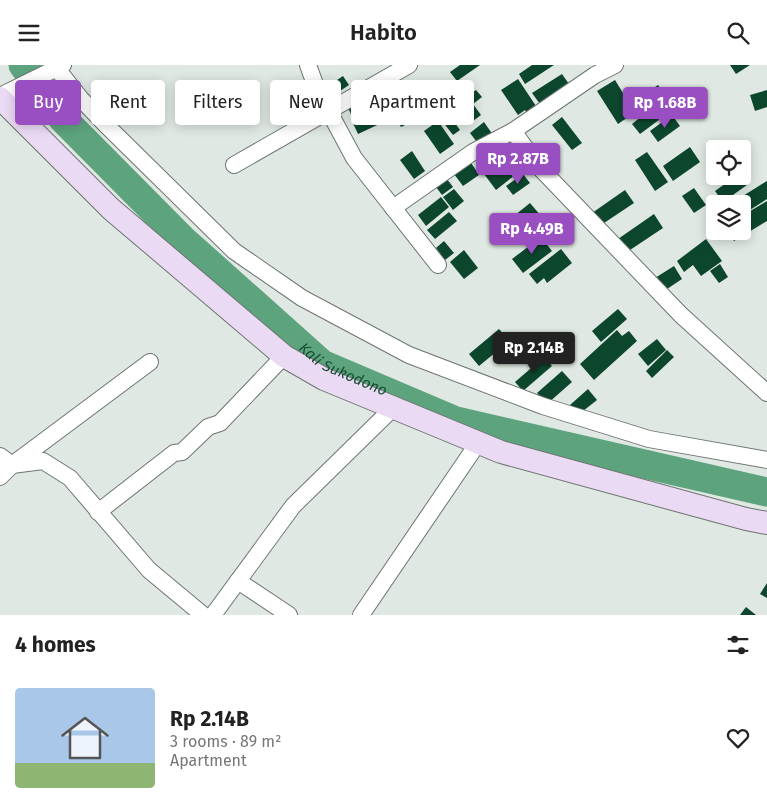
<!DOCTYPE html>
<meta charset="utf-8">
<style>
:root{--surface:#fff;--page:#f6f6f6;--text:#222;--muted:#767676;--accent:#994fc2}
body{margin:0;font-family:"Fira Sans",sans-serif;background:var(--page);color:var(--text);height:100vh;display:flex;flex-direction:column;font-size:19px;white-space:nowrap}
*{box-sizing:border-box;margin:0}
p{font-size:16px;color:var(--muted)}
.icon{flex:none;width:28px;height:28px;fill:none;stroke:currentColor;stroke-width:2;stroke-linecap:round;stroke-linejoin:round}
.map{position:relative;height:550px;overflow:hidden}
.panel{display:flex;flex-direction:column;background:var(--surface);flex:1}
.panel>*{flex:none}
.banner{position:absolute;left:15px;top:15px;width:500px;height:45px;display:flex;gap:10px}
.controls{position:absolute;left:706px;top:75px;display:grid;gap:10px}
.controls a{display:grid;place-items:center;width:45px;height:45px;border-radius:5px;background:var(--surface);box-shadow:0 2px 12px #0003;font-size:25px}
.price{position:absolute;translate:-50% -42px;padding:0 11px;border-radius:5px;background:var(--accent);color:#fff;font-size:16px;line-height:32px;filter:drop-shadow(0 1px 2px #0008)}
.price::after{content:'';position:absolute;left:50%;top:30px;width:15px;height:11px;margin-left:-8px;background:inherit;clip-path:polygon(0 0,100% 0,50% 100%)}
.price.on{background:#222;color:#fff}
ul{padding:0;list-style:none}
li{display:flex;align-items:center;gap:15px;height:125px;padding:0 15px}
li span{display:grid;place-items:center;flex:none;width:140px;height:100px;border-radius:5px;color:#555}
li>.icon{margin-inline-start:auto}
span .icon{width:60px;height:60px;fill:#fffc;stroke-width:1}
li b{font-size:21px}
h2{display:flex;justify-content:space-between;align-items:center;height:60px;padding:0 15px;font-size:21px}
.chip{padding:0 18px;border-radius:5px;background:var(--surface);box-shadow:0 2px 12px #0003;font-size:18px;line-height:45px}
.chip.on{background:var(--accent);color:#fff}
header{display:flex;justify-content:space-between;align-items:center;height:65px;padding:0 15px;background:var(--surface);font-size:22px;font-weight:600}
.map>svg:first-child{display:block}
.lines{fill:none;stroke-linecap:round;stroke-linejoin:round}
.river{stroke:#5da37e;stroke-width:29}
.building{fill:#0c462d}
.street-casing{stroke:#6d7570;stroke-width:18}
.secondary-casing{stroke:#6d7570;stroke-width:24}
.street{stroke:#fff;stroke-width:16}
.secondary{stroke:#eadaf4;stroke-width:22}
.labels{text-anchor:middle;stroke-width:5;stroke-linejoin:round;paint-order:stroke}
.water-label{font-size:15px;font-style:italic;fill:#154c33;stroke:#dfe8e2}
</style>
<header><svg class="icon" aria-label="menu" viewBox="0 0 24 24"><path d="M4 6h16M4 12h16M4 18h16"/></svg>Habito<svg class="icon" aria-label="search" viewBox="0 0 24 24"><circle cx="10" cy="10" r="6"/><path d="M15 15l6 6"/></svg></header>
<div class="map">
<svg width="767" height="550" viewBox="0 0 767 550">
<rect width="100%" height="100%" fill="#dfe8e2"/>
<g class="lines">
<path class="river" id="s1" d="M23 0 62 53 182 174 322 299 456 356 767 427"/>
</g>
<g class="building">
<path d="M460 0H480L457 16 450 7Z"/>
<path d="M532 0H554L525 19 519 9Z"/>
<path d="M730 0H750L736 9Z"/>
<path d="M562 9 569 19 540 39 532 28Z"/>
<path d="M343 11 349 20 328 34 322 25Z"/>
<path d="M518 14 538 44 528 51 525 45 518 50 501 25Z"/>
<path d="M438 15 447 28 430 39 421 26Z"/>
<path d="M615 15 623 28 628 25 640 44 618 59 597 26Z"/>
<path d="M658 20 664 28 644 42 638 34Z"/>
<path d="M476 25 482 32 473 39 481 50 469 59 455 40Z"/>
<path d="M767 25V42L755 46 750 30Z"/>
<path d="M373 27 379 39 352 51 346 39Z"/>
<path d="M422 32 430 48 401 62 393 46Z"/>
<path d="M662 35 671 46 640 69 632 59Z"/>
<path d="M382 40 388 55 358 69 351 54Z"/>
<path d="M447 47 460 65 453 70 439 52Z"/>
<path d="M672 50 680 61 658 77 650 66Z"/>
<path d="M562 52 582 78 572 85 552 60Z"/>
<path d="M438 56 454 79 440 89 424 66Z"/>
<path d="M484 57 493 70 479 80 470 68Z"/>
<path d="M690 82 700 97 673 116 663 101Z"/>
<path d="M412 86 425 106 414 114 400 95Z"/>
<path d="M647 87 668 117 655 126 635 95Z"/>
<path d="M468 93 479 110 463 121 451 105Z"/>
<path d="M512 95 520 106 496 125 481 105 487 100 494 110Z"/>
<path d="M523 109 530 118 513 130 506 121Z"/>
<path d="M444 110 453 122 442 130 433 118Z"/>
<path d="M736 111H741L747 120 723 137 715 126Z"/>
<path d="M767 116V134L742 150V139H730Z"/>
<path d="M694 123 706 140 694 148 682 131Z"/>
<path d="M454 124 464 136 453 145 443 132Z"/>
<path d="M625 125 634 138 601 160 592 148Z"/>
<path d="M441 132 449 142 426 161 418 150Z"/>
<path d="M767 136V156L734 176 728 166H742V151Z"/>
<path d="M530 138 541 151 505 180 494 167Z"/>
<path d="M449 147 457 156 435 174 427 165Z"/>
<path d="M654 149 663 163 627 187 618 174Z"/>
<path d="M541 172 552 186 523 208 512 194Z"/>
<path d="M706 174 722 196 701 211 693 200 684 207 677 196Z"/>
<path d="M444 176 454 188 445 195 436 183Z"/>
<path d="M561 184 572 198 547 218 544 213 537 219 529 209Z"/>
<path d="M464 185 478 203 464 214 450 197Z"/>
<path d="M720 199 728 212 719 218 710 206Z"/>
<path d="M674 201 682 214 664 226 655 213Z"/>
<path d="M618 244 627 254 601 277 592 266Z"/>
<path d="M499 264 511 278 498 290 496 287 479 301 469 289Z"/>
<path d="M617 265 622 271 629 266 637 276 594 315 580 299Z"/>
<path d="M657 274 666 285 648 301 638 289Z"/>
<path d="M667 285 674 292 652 313 646 306Z"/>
<path d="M544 292 552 301 523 326 515 317Z"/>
<path d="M562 306 572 317 547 339 537 328Z"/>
<path d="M588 324 597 335 578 350 570 340Z"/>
<path d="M767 518V533L760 529Z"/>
<path d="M746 542 756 550H740Z"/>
</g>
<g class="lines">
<g class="street-casing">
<g id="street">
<path d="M54 0 81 34 105 59 234 186 302 233 409 290 543 341 649 374 767 395"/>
<path d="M308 0 316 22 354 93 438 200"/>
<path d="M0 31 63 0"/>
<path d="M513 66 540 103 681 250 767 328"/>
<path d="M234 100 409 0"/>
<path d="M393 143 473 87 513 66 595 10 615 0"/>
<path d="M0 391 12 400 43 396 70 413 149 505 203 550"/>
<path d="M0 412 12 400 150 297"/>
<path d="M98 447 174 388 182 387 208 362 220 358 284 291"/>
<path d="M238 516 289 550"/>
<path d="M213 550 293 441 393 343"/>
<path d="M361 550 478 378"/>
</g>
</g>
<g class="secondary-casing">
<path id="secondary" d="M0 33 111 144 284 291 324 314 501 387 746 454 767 458"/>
</g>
<use href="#street" class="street"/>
<use href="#secondary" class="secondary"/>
</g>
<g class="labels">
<g class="water-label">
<text dy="5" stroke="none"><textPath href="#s1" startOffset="445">Kali Sukodono</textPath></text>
</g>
</g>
</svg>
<div class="controls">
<a><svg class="icon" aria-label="locate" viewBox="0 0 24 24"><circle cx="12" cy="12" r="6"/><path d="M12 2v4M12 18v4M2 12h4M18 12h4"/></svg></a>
<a><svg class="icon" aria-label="layers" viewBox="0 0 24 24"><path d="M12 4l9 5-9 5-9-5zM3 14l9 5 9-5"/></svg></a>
</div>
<b class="price" style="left:665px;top:64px">Rp 1.68B</b>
<b class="price" style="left:518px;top:120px">Rp 2.87B</b>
<b class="price" style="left:532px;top:190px">Rp 4.49B</b>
<b class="price on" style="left:534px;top:309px">Rp 2.14B</b>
<div class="banner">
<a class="chip on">Buy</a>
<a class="chip">Rent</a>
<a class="chip">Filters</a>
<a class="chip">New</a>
<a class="chip">Apartment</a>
</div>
</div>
<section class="panel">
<h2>4 homes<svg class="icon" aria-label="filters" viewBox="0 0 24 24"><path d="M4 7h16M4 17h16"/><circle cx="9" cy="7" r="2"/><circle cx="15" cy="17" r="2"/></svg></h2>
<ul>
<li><span style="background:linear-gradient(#a9c7e8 75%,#8fb573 0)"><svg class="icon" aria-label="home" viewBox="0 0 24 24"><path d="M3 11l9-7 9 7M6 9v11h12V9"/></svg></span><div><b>Rp 2.14B</b><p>3 rooms · 89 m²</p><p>Apartment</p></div><svg class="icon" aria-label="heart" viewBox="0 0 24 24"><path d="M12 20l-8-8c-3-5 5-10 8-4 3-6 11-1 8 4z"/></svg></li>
</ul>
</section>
